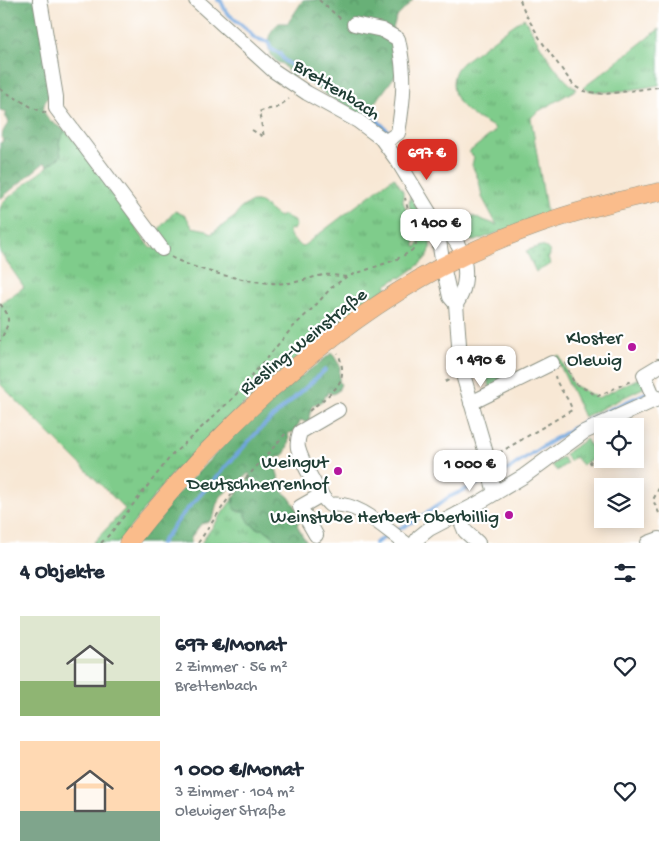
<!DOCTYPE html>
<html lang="de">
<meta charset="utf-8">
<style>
:root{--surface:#fff;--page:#f6f6f7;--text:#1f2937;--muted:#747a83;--accent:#d93025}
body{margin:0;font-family:"Gochi Hand",sans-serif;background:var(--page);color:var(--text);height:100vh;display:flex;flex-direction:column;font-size:19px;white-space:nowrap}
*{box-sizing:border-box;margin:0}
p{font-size:16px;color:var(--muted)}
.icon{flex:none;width:28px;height:28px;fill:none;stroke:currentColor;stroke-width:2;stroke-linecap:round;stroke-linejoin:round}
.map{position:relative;height:543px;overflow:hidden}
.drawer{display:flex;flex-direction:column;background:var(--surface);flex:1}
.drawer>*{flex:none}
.tools{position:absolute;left:594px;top:418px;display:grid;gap:10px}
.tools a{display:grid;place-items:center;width:50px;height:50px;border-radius:0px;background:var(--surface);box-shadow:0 2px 12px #0003;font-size:25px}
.price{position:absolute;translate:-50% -42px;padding:0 11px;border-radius:10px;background:#fff;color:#222;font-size:16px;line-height:32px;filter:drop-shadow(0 1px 2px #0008)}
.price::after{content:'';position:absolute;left:50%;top:30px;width:15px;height:11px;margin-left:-8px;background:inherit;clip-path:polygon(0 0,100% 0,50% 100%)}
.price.active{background:var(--accent);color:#fff}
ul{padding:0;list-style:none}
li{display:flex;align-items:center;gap:15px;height:125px;padding:0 20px}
li span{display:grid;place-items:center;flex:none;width:140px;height:100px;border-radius:0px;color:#555}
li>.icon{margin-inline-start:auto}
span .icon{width:60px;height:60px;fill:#fffc;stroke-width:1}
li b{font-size:21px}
h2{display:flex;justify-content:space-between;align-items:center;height:60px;padding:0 20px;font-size:21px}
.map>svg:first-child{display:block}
.grass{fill:url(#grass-tufts);stroke:#4f8460}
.forest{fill:url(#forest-crowns);stroke:#437656}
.park{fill:url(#park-dots);stroke:#4f8460}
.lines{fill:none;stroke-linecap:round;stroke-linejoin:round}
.stream{stroke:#6fa5dd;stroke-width:4}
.minor-casing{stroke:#8c9284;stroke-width:16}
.major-casing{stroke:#8c9284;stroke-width:19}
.path{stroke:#8c9284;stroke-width:2;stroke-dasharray:4 4;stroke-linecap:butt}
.minor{stroke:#fff;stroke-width:14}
.major{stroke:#fabc8b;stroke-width:18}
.poi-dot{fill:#b5179e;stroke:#fff;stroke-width:2}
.labels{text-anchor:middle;stroke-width:4.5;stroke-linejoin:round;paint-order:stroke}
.street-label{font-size:19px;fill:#1f3d34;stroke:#fff}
.poi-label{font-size:19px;fill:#1f3d34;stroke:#fff;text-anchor:end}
</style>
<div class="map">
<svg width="659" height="543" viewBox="0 0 659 543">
<defs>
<pattern id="grass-tufts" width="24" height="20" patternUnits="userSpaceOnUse" patternTransform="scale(1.25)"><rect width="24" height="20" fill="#7fcc8b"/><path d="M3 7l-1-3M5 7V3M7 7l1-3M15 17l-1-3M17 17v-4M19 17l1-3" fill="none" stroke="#67a772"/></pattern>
<pattern id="forest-crowns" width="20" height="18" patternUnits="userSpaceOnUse" patternTransform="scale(1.25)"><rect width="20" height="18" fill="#67b077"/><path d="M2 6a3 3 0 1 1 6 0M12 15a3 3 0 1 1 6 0" fill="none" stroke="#549062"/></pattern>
<pattern id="park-dots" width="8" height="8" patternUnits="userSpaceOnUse" patternTransform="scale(1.25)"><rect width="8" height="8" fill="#7fcc8b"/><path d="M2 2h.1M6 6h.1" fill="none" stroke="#67a772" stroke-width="1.8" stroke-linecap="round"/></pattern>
</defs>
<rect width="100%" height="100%" fill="#fff"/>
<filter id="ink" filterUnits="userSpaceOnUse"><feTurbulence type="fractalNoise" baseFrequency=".02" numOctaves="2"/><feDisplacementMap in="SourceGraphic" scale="10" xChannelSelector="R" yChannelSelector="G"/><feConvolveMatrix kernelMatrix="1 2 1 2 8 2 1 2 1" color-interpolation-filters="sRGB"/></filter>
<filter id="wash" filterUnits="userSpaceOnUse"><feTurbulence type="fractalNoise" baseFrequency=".0096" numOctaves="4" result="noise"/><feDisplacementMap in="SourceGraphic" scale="20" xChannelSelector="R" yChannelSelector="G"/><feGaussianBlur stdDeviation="1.12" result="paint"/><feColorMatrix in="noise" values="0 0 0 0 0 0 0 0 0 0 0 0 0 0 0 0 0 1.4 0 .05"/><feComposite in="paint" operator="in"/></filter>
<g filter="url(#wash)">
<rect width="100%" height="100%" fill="#f8e8d5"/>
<g class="grass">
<path d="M524 18C536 38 557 78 577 89L537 112 531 118 547 215 475 241C463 240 456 233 447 225L464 213 497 225 482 197 479 181 472 165 474 157 469 152 494 132 495 128C484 121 472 117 463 107 451 96 449 74 462 63 472 55 483 48 493 40 504 32 513 25 524 18Z"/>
<path d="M659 29V85C639 88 602 97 583 88Z"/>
<path d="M65 130 87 155 149 247 157 249 160 236 159 229 175 211 186 216 192 227 207 230 211 234 236 216 239 210 244 206 252 202H259L264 205 279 217 283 215 292 219 296 225 293 230 289 229C289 240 296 240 302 247L394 177 403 191V202L415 231 416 238 414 245 416 248 421 238 409 205 410 196C417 209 437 240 428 255 422 264 410 271 401 278L399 277 386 285 387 288 332 327 236 411 171 475 118 543H93L125 509 0 384V304L24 287 0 252V209L3 202 61 156 59 142Z"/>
<path d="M559 355 573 385 598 398 641 377 645 387 584 417 556 357Z"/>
<path d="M586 439 596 453 595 457 582 465 575 457 569 461 565 454Z"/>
<path d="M562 457 567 463 557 471 552 465Z"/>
<path d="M234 497 232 502 238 512H244L250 523 259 529H264L273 536 279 543H201Z"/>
</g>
<g class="forest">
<path d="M0 0H37L50 90C49 100 46 98 44 105 41 117 57 126 65 130L59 142 61 156 47 166 45 162 0 199V143L3 141C0 134 5 128 9 122L5 117 7 112 0 110Z"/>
<path d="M303 0H413L396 18 389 42 393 45 400 69 365 117 331 98 299 76H291C288 73 287 69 284 66 280 61 282 65 277 62 264 50 266 33 279 23H288Z"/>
<path d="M332 353 340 366 339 382 341 384 338 391 333 394 327 392V395L325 396 322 401 312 406 309 417 310 419 307 423 301 420 294 432 288 433C290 442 288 448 283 456L275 458 274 462 283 492 289 497 299 512 297 516 299 521 297 525 302 535 308 543H279L273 536 264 529H259L250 523 244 512 235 510C234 508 233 505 233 503 232 495 247 484 250 475L249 473 221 496 216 506 214 516 209 522 201 524 191 537V543H136L157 515 267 400 281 395 287 385 299 378Z"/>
</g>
<g class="park">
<path d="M540 246C546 247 550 249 550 255L548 259 551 264 536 272 526 251Z"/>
<path d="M507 356 517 377 491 388 482 368Z"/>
</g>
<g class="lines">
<g class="stream">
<path d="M218 0 221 1 226 12 250 32 254 38 268 42 271 49 279 53 285 61 312 80 342 96 358 102 388 131"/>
<path d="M494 476 509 469 548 443 587 420 648 392"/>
<path d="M161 543 182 515 260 429 325 370"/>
<path d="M375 543 427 513 449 497 488 479"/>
</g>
</g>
</g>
<g filter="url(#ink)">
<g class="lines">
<g class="minor-casing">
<g id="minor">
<path d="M40 0 56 97V108L162 249"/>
<path d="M196 0 274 71 307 93 358 121 381 138 399 163 438 227C466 239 473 280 456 304"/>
<path d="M354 24 382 30 398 39C406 75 404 97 398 133L385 142"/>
<path d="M438 227V234L443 266 450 297 456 304 460 358 464 378 488 460 489 471 495 493"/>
<path d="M655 400 644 375 659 366"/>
<path d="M471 403 552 363"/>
<path d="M338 410 300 432C298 438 297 443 298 448 301 460 320 497 330 505 358 501 383 527 405 543"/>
<path d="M458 514 465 531 478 543"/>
<path d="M316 535 300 507 321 495"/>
<path d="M415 543 419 537 429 529 477 504 524 476 584 432 659 398"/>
<path d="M648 543 659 539"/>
</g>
</g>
<g class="major-casing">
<path id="major" d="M128 543C211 437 321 331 441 267 509 231 584 207 659 192"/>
</g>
<g class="path">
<path d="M319 0 342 20"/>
<path d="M520 0 526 15 542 42 574 86 583 91 604 94 659 87"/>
<path d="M0 89 33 108 46 113"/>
<path d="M252 130 264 137 259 112 264 110 276 108 289 99"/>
<path d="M171 257C196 271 261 286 289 283 301 282 312 277 323 275 330 274 339 276 346 277"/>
<path d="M0 304C13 318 8 325 0 341"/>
<path d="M510 360 514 368"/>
<path d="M565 363 574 383 598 396 633 380"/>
<path d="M445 382 451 379"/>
<path d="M309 411C331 392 351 385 338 353"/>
<path d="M499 453 572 410C569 397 558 389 555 376"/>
<path d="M591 464 590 462 600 454"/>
<path d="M659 488 653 500 659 513"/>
<path d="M101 543 110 534 171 456 233 398 292 328 314 307 331 288 346 277 395 260 408 253 415 248 418 235 408 210 405 198"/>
<path d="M198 543 228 499 286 433"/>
</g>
<use href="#minor" class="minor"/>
<use href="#major" class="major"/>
</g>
</g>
<g class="poi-dot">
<circle cx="632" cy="347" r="5"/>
<circle cx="338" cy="471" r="5"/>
<circle cx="509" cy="515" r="5"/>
</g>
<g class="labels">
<g class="street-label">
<text transform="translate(338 88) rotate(32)" y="7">Brettenbach</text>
<text transform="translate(302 340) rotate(-39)" y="7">Riesling-Weinstraße</text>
</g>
<g class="poi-label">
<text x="622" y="343">Kloster<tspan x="622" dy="22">Olewig</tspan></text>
<text x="328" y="467">Weingut<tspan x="328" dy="22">Deutschherrenhof</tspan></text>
<text x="499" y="522">Weinstube Herbert Oberbillig</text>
</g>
</g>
</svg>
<div class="tools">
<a><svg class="icon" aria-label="locate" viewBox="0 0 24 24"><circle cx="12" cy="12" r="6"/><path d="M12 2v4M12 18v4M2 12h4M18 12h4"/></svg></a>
<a><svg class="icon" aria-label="layers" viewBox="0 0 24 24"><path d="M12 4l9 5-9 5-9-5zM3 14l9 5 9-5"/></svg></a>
</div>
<b class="price active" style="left:427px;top:181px">697 €</b>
<b class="price" style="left:436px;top:251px">1 400 €</b>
<b class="price" style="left:481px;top:388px">1 490 €</b>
<b class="price" style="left:470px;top:492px">1 000 €</b>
</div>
<section class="drawer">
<h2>4 Objekte<svg class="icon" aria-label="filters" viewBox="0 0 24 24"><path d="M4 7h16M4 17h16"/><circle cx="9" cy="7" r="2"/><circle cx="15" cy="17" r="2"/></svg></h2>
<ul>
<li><span style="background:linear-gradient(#dfe7d0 65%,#8fb573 0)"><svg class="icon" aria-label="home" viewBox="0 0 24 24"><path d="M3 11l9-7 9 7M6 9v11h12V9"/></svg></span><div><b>697 €/Monat</b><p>2 Zimmer · 56 m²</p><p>Brettenbach</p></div><svg class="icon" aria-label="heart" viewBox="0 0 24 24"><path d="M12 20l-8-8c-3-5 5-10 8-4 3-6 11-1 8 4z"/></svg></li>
<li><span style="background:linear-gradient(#ffd9b3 70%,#7fa58c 0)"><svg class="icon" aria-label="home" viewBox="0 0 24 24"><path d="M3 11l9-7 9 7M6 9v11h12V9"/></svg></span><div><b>1 000 €/Monat</b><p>3 Zimmer · 104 m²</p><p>Olewiger Straße</p></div><svg class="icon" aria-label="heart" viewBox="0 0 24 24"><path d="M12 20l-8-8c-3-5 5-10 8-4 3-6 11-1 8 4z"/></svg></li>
</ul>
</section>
